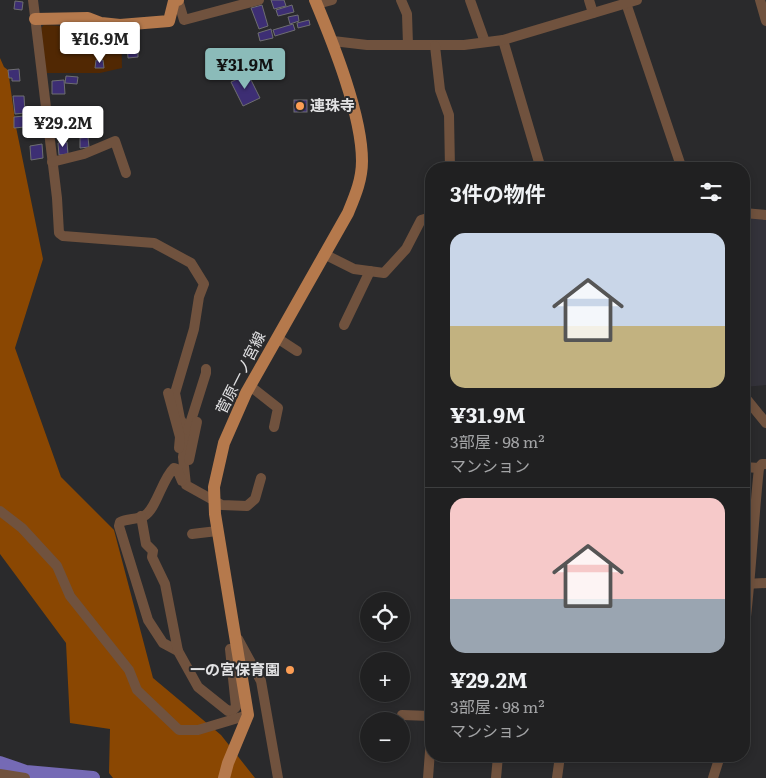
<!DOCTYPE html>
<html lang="ja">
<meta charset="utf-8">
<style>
:root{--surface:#202021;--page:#28282a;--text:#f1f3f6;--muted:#a2a3a5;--line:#3d3e3f;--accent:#8bbbb9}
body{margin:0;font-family:Literata,"Noto Sans JP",serif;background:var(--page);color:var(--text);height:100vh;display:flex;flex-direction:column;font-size:19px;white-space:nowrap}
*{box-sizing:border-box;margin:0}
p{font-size:16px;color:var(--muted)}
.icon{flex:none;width:28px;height:28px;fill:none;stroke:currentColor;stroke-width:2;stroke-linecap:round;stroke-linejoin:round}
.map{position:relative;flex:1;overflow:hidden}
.drawer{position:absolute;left:425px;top:162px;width:325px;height:600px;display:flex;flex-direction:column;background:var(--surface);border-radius:20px;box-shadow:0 2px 8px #0003,0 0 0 1px var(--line)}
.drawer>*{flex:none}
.controls{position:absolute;left:360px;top:592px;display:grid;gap:10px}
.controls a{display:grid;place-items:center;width:50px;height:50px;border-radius:50%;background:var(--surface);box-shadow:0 2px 8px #0003,0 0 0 1px var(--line);font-size:25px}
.price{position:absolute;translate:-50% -42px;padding:0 11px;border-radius:5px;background:#fff;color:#222;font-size:16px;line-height:32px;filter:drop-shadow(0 1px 2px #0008)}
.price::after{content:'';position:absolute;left:50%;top:30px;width:15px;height:11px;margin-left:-8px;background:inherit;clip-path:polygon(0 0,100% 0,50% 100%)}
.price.selected{background:var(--accent);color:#111}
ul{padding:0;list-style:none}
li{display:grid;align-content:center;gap:10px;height:265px;padding:0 25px}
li+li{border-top:1px solid var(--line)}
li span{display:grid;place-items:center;height:155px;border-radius:15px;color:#555}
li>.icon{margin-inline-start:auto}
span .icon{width:90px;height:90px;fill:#fffc;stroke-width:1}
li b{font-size:21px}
h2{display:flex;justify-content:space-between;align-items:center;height:60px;padding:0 25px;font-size:21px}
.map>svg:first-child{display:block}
.built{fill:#33323a}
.green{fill:#512803}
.forest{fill:#8a4702}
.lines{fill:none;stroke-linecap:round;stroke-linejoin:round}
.river{stroke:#756ab5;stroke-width:14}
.building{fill:#3d2e74;stroke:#6e6e71}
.minor{stroke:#70523e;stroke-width:10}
.major{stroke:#b5794c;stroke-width:12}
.poi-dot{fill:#fc9d54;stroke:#2a2a2c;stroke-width:2}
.labels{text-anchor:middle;stroke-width:4;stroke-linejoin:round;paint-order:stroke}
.poi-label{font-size:15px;font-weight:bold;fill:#e2e2e4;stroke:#2a2a2c;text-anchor:start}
.street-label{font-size:15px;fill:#e2e2e4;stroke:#2a2a2c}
</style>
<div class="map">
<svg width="766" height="778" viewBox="0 0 766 778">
<rect width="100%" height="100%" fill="#2a2a2c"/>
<path class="built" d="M744 216 766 218V385L744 387Z"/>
<path class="green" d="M44 25 121 29 122 68 100 73H46L41 28Z"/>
<path class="forest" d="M0 58 4 67 8 70 16 127 43 259 15 348 61 477 114 530 153 678 221 735 255 778H113L109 773 110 729 70 723 66 643 0 554Z"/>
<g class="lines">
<path class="river" d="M0 763 26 772 93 778"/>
</g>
<g class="building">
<path d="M271 0H284L286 6 274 9Z"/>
<path d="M15 1 23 2 22 10 14 9Z"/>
<path d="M262 5 268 26 259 29 251 8Z"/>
<path d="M292 5 294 12 278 16 276 10Z"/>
<path d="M298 15 299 21 290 24 288 17Z"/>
<path d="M309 20 310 25 298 28 297 23Z"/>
<path d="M293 24 295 30 275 36 273 30Z"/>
<path d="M271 29 273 38 260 41 258 33Z"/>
<path d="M127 45H138V57L128 58Z"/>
<path d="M96 60H103L104 68H95Z"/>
<path d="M19 69 20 81H12V78H9L8 70Z"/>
<path d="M248 74 260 98 243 106 231 82Z"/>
<path d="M66 76 78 77 77 84 65 83Z"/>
<path d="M64 80 65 94H52V81Z"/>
<path d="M13 96H24L25 113 15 114Z"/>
<rect x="294" y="100" width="13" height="12"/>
<path d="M24 116 25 127 14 128V117Z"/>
<path d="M72 124V136H64L63 125Z"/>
<path d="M88 137 89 147 80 148V138Z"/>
<path d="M67 142 68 154 59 155 58 143Z"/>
<path d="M42 144 43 158 31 160 30 146Z"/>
</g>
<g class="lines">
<g class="minor">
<path d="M33 0 57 198 59 233 63 236 154 243 191 263 204 284 199 297 194 329 175 393 180 419 187 430 183 457 186 485 222 505 247 506 255 499 261 478"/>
<path d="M178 0 184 20 259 0"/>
<path d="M401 0 407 14 408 45"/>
<path d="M470 0 485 42"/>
<path d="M589 0 593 13"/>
<path d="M760 0 766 21"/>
<path d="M626 3 682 169"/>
<path d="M317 4 332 0"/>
<path d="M503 40 541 169"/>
<path d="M333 41 367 45H464L503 40 637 0"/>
<path d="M435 46 440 90 449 115 450 169"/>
<path d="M52 162 84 154 115 141 126 173"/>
<path d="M744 213 766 215"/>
<path d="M324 254 354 269 384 273 406 249 421 220 431 217"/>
<path d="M344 325 370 271"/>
<path d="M277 338 297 351"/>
<path d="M250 386 278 408 274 427"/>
<path d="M168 393 180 437 179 448"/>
<path d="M744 396 766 423"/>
<path d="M188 430 206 373V369"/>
<path d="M189 460 197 422"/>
<path d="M744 467 759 468 762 464H766"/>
<path d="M182 481 177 469 174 468C162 479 156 510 144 516 138 519 127 519 120 522L119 526 148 620 163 643 178 651 198 687 228 711 233 710 236 707 230 649 237 648"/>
<path d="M0 511 22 528 57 566 70 596 129 670 137 690 179 730H198L248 715"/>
<path d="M141 516 146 544 153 551 152 557 165 584 178 651"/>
<path d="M192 534 217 531"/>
<path d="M745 584 766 583"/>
<path d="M744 634C751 579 753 524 759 468"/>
<path d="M238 639 261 681 278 778"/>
<path d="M402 715 431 716"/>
<path d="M0 774 25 778"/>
<path d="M428 778 431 738"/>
<path d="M496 778 498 756"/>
<path d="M557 778 560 756"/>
<path d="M713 778 720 756"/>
</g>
<g class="major">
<path d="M35 19 88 18 101 23 120 25 169 21 174 1 178 0"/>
<path d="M224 778 228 763 248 715 215 514 214 487 224 443 246 393 348 213C355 196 362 180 362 161 362 115 333 43 315 0"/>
</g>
</g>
<g class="poi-dot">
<circle cx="300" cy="106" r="5"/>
<circle cx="290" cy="670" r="5"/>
</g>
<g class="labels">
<g class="poi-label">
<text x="310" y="111">連珠寺</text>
<text x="280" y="675" text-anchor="end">一の宮保育園</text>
</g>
<g class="street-label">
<text transform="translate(241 373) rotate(-63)" y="5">菅原一ノ宮線</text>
</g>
</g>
</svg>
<div class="controls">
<a><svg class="icon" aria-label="locate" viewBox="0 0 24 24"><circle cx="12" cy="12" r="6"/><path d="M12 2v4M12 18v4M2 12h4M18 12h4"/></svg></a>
<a>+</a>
<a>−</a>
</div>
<b class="price" style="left:100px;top:64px">¥16.9M</b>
<b class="price selected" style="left:245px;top:90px">¥31.9M</b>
<b class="price" style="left:63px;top:148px">¥29.2M</b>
<section class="drawer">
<h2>3件の物件<svg class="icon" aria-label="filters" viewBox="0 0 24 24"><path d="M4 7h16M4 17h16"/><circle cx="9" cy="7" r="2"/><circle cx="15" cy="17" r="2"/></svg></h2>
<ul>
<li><span style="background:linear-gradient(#c9d6e8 60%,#c2b280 0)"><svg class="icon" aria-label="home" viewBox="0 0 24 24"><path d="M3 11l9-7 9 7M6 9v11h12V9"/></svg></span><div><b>¥31.9M</b><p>3部屋 · 98 m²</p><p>マンション</p></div></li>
<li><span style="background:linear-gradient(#f6c9c9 65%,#9aa5b1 0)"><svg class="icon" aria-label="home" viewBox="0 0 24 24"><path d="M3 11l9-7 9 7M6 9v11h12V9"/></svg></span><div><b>¥29.2M</b><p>3部屋 · 98 m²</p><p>マンション</p></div></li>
</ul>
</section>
</div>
